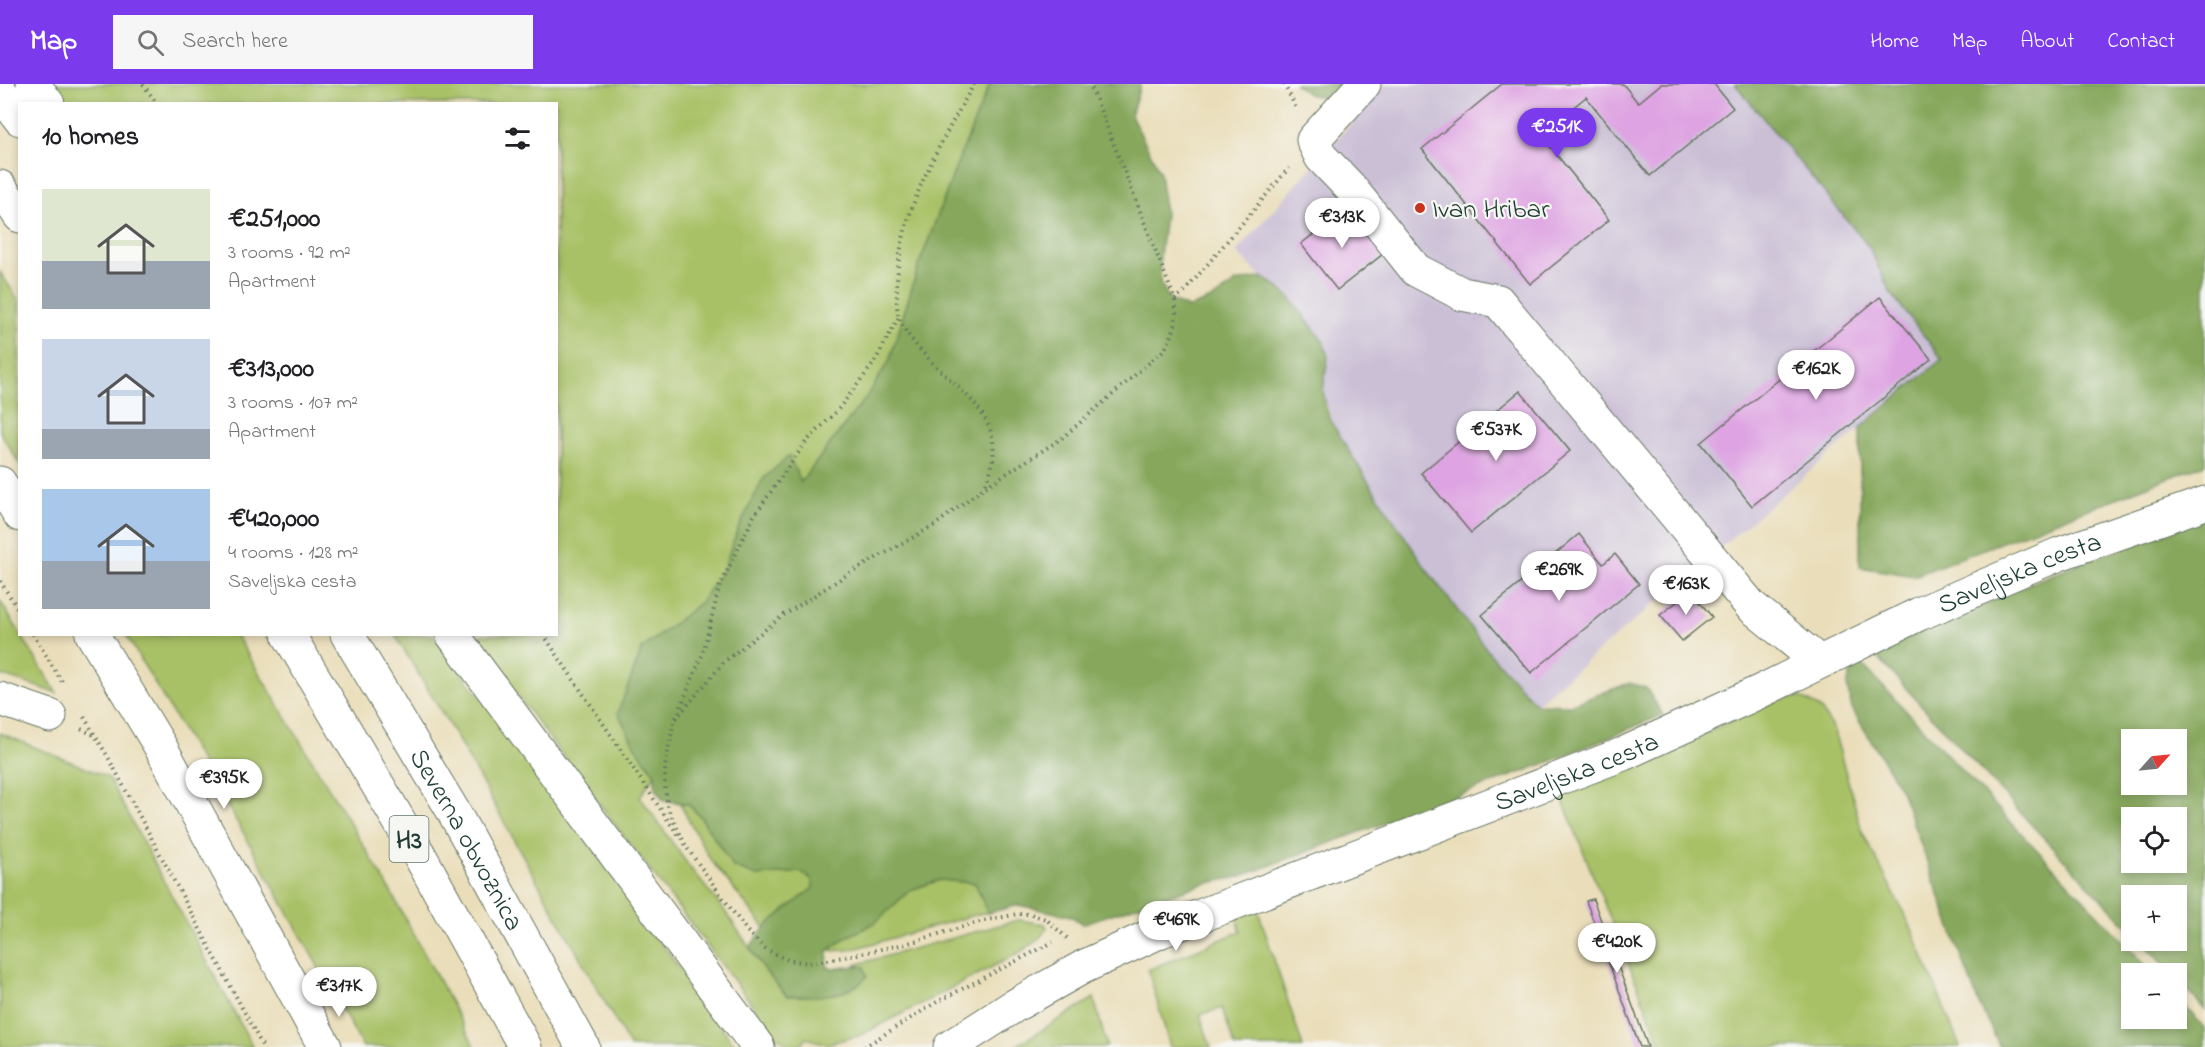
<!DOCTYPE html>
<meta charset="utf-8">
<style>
:root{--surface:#fff;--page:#f6f6f6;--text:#202124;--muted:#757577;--accent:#7c3aed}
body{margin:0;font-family:"Indie Flower",sans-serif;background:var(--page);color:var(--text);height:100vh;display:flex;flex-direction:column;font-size:22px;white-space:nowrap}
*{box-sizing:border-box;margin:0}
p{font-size:20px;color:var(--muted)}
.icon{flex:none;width:33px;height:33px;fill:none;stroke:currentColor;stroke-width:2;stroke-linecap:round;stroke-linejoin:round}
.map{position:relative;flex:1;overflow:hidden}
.side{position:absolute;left:18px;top:18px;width:540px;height:534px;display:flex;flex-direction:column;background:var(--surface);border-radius:0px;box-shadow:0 3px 9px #0003}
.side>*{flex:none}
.needle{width:39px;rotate:63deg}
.fabs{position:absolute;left:2121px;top:645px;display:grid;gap:12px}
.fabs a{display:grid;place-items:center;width:66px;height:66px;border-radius:0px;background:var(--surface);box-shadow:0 3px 9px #0003;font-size:30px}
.price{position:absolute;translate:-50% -51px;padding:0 14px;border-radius:21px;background:#fff;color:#222;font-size:20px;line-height:39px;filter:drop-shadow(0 2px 3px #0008)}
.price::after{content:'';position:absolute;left:50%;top:36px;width:18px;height:14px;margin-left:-9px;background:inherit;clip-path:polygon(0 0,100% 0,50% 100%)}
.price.on{background:var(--accent);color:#fff}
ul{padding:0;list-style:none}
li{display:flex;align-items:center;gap:18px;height:150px;padding:0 24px}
li span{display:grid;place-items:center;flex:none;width:168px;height:120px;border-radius:0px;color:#555}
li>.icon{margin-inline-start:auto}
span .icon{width:72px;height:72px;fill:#fffc;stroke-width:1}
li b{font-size:26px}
h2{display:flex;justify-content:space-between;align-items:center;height:72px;padding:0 24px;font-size:26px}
header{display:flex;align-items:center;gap:36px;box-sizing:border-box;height:84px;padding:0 30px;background:var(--accent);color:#fff}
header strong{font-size:28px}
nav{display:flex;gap:33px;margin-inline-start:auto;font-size:21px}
.search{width:420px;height:54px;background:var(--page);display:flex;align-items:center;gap:15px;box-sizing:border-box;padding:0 21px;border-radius:0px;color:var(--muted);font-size:22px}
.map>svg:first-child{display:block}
.industrial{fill:#cbbfd6}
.green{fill:#a9c166;stroke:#647f4d;stroke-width:1.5}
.forest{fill:#86a75b;stroke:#527248;stroke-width:1.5;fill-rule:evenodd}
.building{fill:#dea3e2}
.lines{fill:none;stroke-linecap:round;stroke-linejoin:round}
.minor-casing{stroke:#667563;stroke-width:35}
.major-casing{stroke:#667563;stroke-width:35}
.highway-casing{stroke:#667563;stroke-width:35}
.path{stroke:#667563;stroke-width:4;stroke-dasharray:1.5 4.5;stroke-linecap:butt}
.minor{stroke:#fff;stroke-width:33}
.major{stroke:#fff;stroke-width:33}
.highway{stroke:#fff;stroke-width:33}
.poi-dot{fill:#c8321e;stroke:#f6f6f2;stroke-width:2}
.labels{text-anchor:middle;stroke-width:4.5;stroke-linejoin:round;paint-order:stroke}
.shield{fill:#f6f6f2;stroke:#60746d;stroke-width:1.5}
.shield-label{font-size:26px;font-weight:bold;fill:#1f3d34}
.poi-label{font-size:27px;fill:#1f3d34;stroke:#f6f6f2;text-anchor:start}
.street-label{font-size:27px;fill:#1f3d34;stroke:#f6f6f2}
</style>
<header>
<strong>Map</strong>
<div class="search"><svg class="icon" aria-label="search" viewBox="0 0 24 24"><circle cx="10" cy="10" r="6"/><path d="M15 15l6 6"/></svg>Search here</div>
<nav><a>Home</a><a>Map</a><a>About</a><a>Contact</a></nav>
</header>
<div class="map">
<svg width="2205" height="963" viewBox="0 0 2205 963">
<rect width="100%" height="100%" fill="#f6f6f2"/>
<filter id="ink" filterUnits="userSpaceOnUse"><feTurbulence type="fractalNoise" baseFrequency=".0167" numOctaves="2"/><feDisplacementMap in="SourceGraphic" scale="12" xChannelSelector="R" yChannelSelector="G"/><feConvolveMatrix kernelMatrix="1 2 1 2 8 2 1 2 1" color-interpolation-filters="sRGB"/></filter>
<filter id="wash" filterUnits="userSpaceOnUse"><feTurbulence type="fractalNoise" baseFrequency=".008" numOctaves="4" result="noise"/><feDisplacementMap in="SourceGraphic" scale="24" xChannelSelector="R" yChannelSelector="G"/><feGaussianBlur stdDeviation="1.35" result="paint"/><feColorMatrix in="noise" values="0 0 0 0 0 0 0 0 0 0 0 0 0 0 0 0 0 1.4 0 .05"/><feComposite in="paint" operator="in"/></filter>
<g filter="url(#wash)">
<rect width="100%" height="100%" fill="#eadeba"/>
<path class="industrial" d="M1386 0H1735L1869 163 1890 208 1942 275 1536 620 1491 571 1427 486 1369 399 1333 341 1323 307 1328 273 1323 257 1291 215 1277 202 1262 193 1236 168Z"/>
<g class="green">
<path d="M52 0H990L959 75 919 181 889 278 867 312 801 398 738 445 724 484 700 519 642 565 618 629 635 662 655 690 640 713 691 785 725 827 765 887 787 912 864 883 854 881 1018 836 1045 840 1047 844 1038 856 1019 869 861 951 827 960 806 954 800 961 791 962 778 953 767 940 471 551 556 550V20H67Z"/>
<path d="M0 188 19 217V379L0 348Z"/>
<path d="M0 517 57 609 0 591Z"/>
<path d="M126 551H236L385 797 475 963H363L243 748Z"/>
<path d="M395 551H433L559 717 736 963H630L453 647Z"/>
<path d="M1790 613H1801L1821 625 1834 647 1862 747 1912 845 1960 963H1662L1561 712 1607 693 1777 616Z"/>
<path d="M0 649 108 693 253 963H0Z"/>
<path d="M680 720H688L700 732 733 783 757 792 801 788 812 795 813 804 765 844 710 775Z"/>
<path d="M940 796 975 799 988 829H982L850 866 828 867 845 854 875 839 910 806Z"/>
<path d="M1258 826 1303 963H1235L1222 924 1200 931 1211 963H1170L1148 886 1241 847 1236 834Z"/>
<path d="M1094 914 1107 963H1014Z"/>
</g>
<g class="forest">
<path d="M990 0H1141L1131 31 1160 88 1165 130 1160 172V198L1170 216 1188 224 1214 214 1236 198 1262 193 1277 202 1291 215 1323 257 1328 273 1323 307 1327 327 1333 341 1369 399 1427 486 1491 571 1536 620 1570 621 1629 599 1646 604 1663 631 1546 679 1239 793 1203 800 1082 840 1071 832 1018 821 988 829 975 799 940 796 910 806 875 839 845 854 828 867 827 883C840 887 850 880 864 883L867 892C851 914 813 913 787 912L765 887 750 864C764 838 791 823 813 804L812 795 800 788 757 792 733 783 700 732 688 720 663 716 655 703V690L635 662 618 629 642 565 700 519 724 484 738 445 763 395 789 372 801 398 867 312 889 278 919 181 959 75Z"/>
<path d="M1295 0H1350L1329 15 1308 10Z"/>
<path d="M1735 0H2205V380L1914 492 1860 483V344L1942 275 1890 208 1869 163Z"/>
<path d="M2205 434V926L2177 894 2176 890 2172 889 2142 857 2176 856V812H2132L2131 846 2040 750 1878 574 1876 567 2064 485ZM2132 656H2176V700H2132ZM2132 734H2176V778H2132Z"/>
<path d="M1860 578 2153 889 2132 890V934H2176L2177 914 2205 944V963H2000L1978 918 1901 706 1852 625 1847 602 1852 584Z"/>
</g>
<g id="blocks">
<g class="building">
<path d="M1502 0H1623L1638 19 1661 0H1714L1733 24 1650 92 1586 13 1540 50 1609 136 1530 200 1422 65Z"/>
<path d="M1347 124 1383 170 1337 206 1301 160Z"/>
<path d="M1880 213 1931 275 1752 422 1701 359Z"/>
<path d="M1520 307 1570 367 1471 449 1421 389Z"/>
<path d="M1579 450 1603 480 1615 470 1639 500 1531 589 1482 531Z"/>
<path d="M1691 507 1712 533 1682 557 1660 531Z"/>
<path d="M1593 815 1648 963H1640L1586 817Z"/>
</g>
</g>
</g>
<g filter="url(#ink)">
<use href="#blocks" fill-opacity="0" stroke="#667563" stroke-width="1.5"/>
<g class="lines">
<g class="minor-casing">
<g id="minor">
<path d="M1364 0 1313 56 1321 73 1349 102 1416 186 1462 210 1498 217 1751 522 1819 578"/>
<path d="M0 615 50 632"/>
<path id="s1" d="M950 963 1014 922 1083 883 1161 847 1623 670 1759 608 1919 530 2012 490 2059 470 2205 419"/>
</g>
</g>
<g class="major-casing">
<g id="major">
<path d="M0 399 20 431"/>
<path d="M92 550 160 662 325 963"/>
</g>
</g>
<g class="highway-casing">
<g id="highway">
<path d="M33 0 48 20"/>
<path d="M0 7 20 35"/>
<path d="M0 103 20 132"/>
<path d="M288 550 420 772 525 963"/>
<path id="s2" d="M347 550 452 725 583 963"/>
<path d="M452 550 758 963"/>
</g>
</g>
<g class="path">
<path d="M143 0 157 20"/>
<path d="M974 0C939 62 898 129 897 202 897 211 896 224 899 233 904 248 915 260 925 271 964 313 1014 336 985 402"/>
<path d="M1284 0 1297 26"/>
<path d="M1175 216 1185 207 1289 84"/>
<path d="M0 497 20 528"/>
<path d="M33 550 64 601"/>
<path d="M543 550 680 754"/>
<path d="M84 633 108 673 263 963"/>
<path d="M676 634 703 569 719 504 754 432 806 358 837 327 874 279 899 233"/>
<path d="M81 645 96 652"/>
<path d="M1067 854 1046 835 1030 830H1018L983 837 905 860 849 872 810 879 788 876 764 864 747 847 687 764 669 727 665 707V683L674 637 725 577 784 531 848 490 935 441 985 403 1061 355 1165 265C1175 248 1178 236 1175 216L1090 0"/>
<path d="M864 963 937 918 1053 858"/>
</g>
<use href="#minor" class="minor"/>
<use href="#major" class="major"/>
<use href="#highway" class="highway"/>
</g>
</g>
<circle class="poi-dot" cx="1420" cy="124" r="6"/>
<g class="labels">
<rect class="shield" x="389.5" y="732" width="39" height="46" rx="4.5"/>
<g class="shield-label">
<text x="409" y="764">H3</text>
</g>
<g class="poi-label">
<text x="1432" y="133">Ivan Hribar</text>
</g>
<g class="street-label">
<text dy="9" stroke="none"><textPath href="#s1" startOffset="1172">Saveljska cesta</textPath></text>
<text dy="9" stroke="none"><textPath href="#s1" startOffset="686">Saveljska cesta</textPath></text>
<text dy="9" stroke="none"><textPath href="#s2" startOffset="238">Severna obvoznica</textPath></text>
</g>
</g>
</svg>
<div class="fabs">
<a><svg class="needle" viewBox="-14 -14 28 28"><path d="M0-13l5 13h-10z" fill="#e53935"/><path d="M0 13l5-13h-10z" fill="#757577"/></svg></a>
<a><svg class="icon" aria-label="locate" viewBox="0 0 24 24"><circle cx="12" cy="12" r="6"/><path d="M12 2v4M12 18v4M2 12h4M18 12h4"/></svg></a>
<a>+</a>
<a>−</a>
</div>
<b class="price on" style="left:1557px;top:75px">€251K</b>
<b class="price" style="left:1342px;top:165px">€313K</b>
<b class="price" style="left:1816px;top:317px">€162K</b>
<b class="price" style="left:1496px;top:378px">€537K</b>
<b class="price" style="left:1559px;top:518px">€269K</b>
<b class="price" style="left:1686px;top:532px">€163K</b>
<b class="price" style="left:224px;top:726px">€395K</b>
<b class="price" style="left:1176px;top:868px">€469K</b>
<b class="price" style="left:1617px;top:890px">€420K</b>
<b class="price" style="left:339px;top:934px">€317K</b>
<section class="side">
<h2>10 homes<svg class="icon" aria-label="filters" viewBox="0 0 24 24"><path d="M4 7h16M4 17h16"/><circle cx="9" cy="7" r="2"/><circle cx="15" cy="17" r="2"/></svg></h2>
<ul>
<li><span style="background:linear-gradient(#dfe7d0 60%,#9aa5b1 0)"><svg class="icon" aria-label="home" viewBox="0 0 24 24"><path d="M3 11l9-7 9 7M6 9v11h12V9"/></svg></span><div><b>€251,000</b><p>3 rooms · 92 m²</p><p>Apartment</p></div></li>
<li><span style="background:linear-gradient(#c9d6e8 75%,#9aa5b1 0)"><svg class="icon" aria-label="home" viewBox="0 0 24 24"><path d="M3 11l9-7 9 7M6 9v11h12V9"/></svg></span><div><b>€313,000</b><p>3 rooms · 107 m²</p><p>Apartment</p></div></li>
<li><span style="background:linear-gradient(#a9c7e8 60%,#9aa5b1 0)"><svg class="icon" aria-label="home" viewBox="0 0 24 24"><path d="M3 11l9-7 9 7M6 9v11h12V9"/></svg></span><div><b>€420,000</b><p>4 rooms · 128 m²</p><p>Saveljska cesta</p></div></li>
</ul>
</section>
</div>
